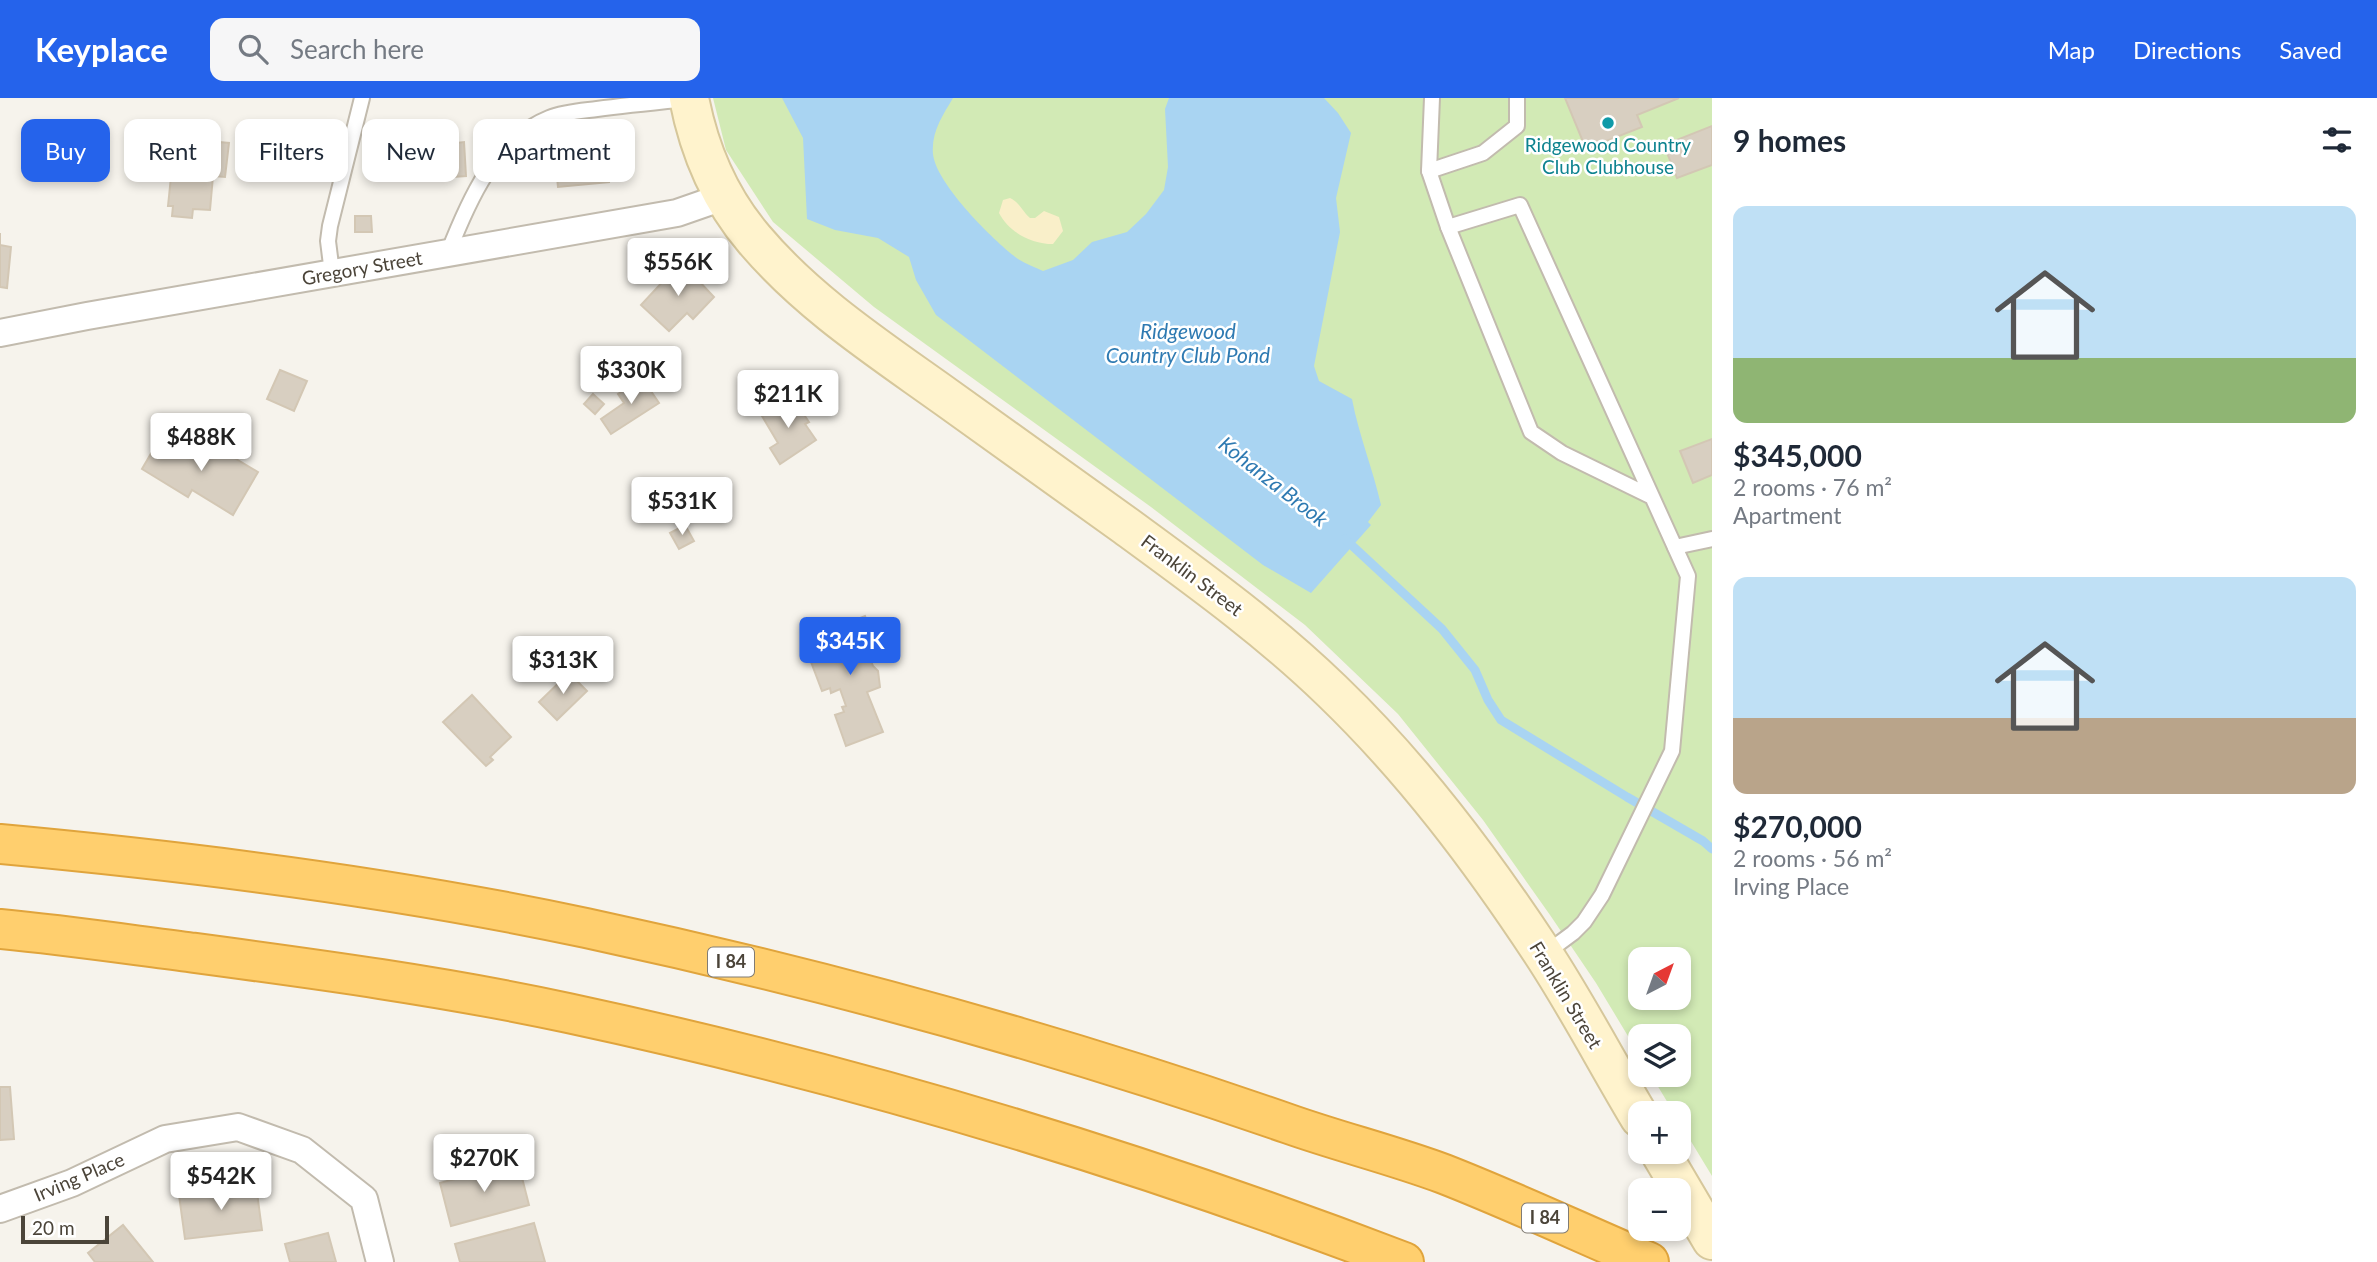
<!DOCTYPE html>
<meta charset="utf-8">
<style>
:root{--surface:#fff;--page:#f6f6f7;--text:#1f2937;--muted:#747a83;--accent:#2563eb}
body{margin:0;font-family:Lato,sans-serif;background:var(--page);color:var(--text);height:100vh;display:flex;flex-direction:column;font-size:26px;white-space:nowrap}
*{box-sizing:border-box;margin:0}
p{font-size:23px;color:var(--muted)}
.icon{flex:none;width:38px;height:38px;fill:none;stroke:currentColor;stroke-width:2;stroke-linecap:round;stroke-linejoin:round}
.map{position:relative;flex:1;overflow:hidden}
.drawer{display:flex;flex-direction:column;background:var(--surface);width:665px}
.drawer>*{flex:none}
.hud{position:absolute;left:21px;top:21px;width:665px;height:63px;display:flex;gap:14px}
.needle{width:46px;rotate:41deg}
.tools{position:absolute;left:1628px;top:849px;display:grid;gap:14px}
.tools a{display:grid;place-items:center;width:63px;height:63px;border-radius:14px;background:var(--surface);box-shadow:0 4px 10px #0003;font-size:35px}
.scale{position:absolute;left:21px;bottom:18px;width:88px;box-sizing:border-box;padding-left:7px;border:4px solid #4b4439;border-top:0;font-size:19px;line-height:24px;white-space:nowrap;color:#4b4439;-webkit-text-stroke:5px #fff;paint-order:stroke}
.price{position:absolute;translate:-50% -60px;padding:0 16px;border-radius:7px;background:#fff;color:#222;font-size:23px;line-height:46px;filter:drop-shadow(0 2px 4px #0008)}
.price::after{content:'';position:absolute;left:50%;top:42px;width:21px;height:16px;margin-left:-10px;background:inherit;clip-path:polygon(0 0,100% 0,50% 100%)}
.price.active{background:var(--accent);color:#fff}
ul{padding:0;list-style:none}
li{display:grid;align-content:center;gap:14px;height:371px;padding:0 21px}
li span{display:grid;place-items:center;height:217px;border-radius:14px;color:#555}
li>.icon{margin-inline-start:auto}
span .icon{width:126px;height:126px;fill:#fffc;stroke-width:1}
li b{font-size:30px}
h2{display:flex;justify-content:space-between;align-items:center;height:84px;padding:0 21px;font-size:30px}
.chip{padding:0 24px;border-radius:14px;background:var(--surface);box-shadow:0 4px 10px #0003;font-size:24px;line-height:63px}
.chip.active{background:var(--accent);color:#fff}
header{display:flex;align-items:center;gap:42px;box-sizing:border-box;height:98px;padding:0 35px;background:var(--accent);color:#fff}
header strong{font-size:33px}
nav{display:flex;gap:38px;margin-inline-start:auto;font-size:24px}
.search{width:490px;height:63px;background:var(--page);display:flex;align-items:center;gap:18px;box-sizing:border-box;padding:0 24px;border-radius:14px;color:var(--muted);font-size:26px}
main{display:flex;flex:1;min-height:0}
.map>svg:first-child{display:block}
.green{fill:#d2eab5;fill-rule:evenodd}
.sand{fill:#f9efc9}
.water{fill:#a9d4f2}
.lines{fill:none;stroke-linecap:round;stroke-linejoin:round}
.stream{stroke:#a9d4f2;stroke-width:9}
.building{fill:#d8cfc1;stroke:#d3c7b4;stroke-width:2}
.lane-casing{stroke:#c2bbae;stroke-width:18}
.street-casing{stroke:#c2bbae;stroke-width:30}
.secondary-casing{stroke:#d6c79b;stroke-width:42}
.highway-casing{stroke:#e0a43c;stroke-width:42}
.lane{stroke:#fff;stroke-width:14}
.street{stroke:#fff;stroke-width:26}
.secondary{stroke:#fff3cd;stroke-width:38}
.highway{stroke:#ffcf6e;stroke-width:38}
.culture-dot{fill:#0f9aa8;stroke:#fff;stroke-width:2.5}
.labels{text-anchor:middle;stroke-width:5;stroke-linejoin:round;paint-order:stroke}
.shield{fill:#fff;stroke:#817c74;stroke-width:2}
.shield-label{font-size:18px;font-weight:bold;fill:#4b4439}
.culture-label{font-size:19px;fill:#0d838f;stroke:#fff}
.street-label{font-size:19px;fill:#4b4439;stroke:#fff}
.water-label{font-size:21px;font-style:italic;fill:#2e7ab2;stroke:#fff}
</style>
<header>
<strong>Keyplace</strong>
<div class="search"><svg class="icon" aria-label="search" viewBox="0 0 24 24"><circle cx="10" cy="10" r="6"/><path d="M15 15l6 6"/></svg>Search here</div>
<nav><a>Map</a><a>Directions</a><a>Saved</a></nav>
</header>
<main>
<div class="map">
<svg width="1712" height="1164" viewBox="0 0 1712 1164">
<rect width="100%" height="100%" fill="#f6f3ec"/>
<path class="green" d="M713 0H1712V1078L1678 1022V1015H1674L1651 977 1678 976V938H1640V958L1596 885 1550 817 1483 722 1398 616 1305 527 1151 409 874 209 773 124 726 52ZM1640 861H1678V900H1640Z"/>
<path class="sand" d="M1010 100C1020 105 1022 113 1030 120H1035L1044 113 1059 119 1063 133 1053 146C1031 146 1009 134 999 115L1003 102Z"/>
<path class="water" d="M782 0H953C943 17 931 34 933 56 936 86 994 143 1018 161 1026 166 1035 169 1043 173L1073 162 1092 144 1127 134 1146 116 1164 92 1168 69 1165 11 1169 0H1324L1338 15 1351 35 1336 100 1340 134 1314 268 1319 283 1352 301C1359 338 1373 371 1381 407L1368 424 1371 427 1311 495 1263 467 936 217 916 182 909 159 878 140 835 132 807 121 803 40Z"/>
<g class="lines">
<path class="stream" d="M1345 441 1442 531 1475 572 1488 602 1501 622 1627 699 1703 743 1712 751"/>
</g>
<g class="building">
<path d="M1565 0H1679L1637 17 1642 29 1586 51Z"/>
<path d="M1712 28V67L1677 80 1664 47Z"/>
<path d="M607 37 613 38 615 62 607 65 609 84 558 89 557 79H551V70H556L554 48 578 46 577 40Z"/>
<path d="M175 40 229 45 225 79 213 78 210 112 193 111 192 120 172 118 173 108H168Z"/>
<path d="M464 44 466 78 424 81 422 49Z"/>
<path d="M355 118H371L372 134H355Z"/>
<path d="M0 135V147L11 149 7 190 0 189Z"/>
<path d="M680 165 697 179 696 180 714 199 693 221 687 215 669 233 641 207Z"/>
<path d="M280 272 307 283 294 313 267 301Z"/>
<path d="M642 280 659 305 611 336 601 321 624 305 618 296Z"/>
<path d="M593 296 604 306 595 316 584 306Z"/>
<path d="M792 299 809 324 805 326 816 342 780 366 770 350 778 345 762 318Z"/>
<path d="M163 335 208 362 216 349 258 374 233 417 192 392 188 399 142 371Z"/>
<path d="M1712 341V377L1693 385 1680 353Z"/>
<path d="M685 427 694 443 679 451 670 435Z"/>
<path d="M865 518 875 544 865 547 873 568 878 573 880 589 867 594 883 634 846 648 835 617 844 614 842 609 846 608 840 591 831 595 830 590 822 593 811 564 822 561 814 538Z"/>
<path d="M569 575 587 593 557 622 539 604Z"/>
<path d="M472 597 511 639 490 659 493 662 486 668 443 624Z"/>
<path d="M0 989H10L14 1041 0 1042Z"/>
<path d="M518 1064 529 1107 451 1128 440 1085Z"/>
<path d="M256 1087 262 1132 185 1141 179 1097Z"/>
<path d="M534 1125 545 1164H460L455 1146Z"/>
<path d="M123 1127 153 1164H95L88 1155Z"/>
<path d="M328 1135 336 1164H290L285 1146Z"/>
</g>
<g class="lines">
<g class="lane-casing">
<g id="lane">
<path d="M1432 0 1429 73 1448 129"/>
<path d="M1429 73 1483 55 1517 28V0"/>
<path d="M448 155C468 104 494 42 549 20 564 14 581 13 597 11 627 7 658 4 688 1"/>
<path d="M332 175 328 143 330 128 362 0"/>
<path d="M1675 449 1712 441"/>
<path d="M1546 855 1573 835 1584 824 1602 797 1672 653 1688 478 1520 107 1448 129 1531 334 1562 355 1652 399"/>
</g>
</g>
<g class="street-casing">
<g id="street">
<path d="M0 235 87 218 677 115 723 99"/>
<path d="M0 1111 72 1085 165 1041 238 1029 302 1052 364 1101 380 1164"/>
</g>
</g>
<g class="secondary-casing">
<g id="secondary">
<path d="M689 0C699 52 719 100 754 141 808 205 879 251 946 299 1006 342 1066 385 1126 428 1197 480 1268 531 1332 593 1413 671 1480 760 1542 854 1577 907 1607 965 1640 1020"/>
<path d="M1660 1054 1712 1142"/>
</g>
</g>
<g class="highway-casing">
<g id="highway">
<path d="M0 746C196 764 394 789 586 830 824 881 1059 946 1289 1026 1340 1044 1393 1057 1444 1076 1513 1103 1581 1135 1649 1164"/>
<path d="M0 831C63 837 125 846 188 854 315 871 443 888 568 915 852 976 1132 1060 1404 1164"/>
</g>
</g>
<use href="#lane" class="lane"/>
<use href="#street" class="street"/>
<use href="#secondary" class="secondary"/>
<use href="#highway" class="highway"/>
</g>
<circle class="culture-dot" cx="1608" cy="25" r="7"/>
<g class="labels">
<g class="shield">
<rect x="708" y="849.5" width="46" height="29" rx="5"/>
<rect x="1522" y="1105.5" width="46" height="29" rx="5"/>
</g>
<g class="shield-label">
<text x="731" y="870">I 84</text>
<text x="1545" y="1126">I 84</text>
</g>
<g class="culture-label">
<text x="1608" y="54">Ridgewood Country<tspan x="1608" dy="22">Club Clubhouse</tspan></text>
</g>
<g class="street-label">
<text transform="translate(362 170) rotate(-10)" y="7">Gregory Street</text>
<text transform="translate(1192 477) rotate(37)" y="7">Franklin Street</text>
<text transform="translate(1566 897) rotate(59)" y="7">Franklin Street</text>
<text transform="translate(79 1079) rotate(-23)" y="7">Irving Place</text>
</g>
<g class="water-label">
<text x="1188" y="241">Ridgewood<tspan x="1188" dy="24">Country Club Pond</tspan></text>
<text transform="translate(1273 384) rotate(38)" y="7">Kohanza Brook</text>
</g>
</g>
</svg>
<div class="tools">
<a><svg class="needle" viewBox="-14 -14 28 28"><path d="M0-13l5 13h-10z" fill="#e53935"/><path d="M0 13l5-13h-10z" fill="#747a83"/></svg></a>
<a><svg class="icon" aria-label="layers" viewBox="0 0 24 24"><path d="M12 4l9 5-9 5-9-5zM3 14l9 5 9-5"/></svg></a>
<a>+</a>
<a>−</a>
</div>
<div class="scale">20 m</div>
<b class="price" style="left:678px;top:200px">$556K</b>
<b class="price" style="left:631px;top:308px">$330K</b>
<b class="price" style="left:788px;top:332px">$211K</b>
<b class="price" style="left:201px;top:375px">$488K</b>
<b class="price" style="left:682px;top:439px">$531K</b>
<b class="price active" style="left:850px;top:579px">$345K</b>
<b class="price" style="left:563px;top:598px">$313K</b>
<b class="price" style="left:484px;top:1096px">$270K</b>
<b class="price" style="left:221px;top:1114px">$542K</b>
<div class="hud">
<a class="chip active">Buy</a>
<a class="chip">Rent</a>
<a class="chip">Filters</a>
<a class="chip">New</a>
<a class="chip">Apartment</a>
</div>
</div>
<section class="drawer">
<h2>9 homes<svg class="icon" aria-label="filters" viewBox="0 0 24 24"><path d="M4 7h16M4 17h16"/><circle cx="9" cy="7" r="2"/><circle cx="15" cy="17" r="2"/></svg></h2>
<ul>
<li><span style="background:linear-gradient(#bfe0f5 70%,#8fb573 0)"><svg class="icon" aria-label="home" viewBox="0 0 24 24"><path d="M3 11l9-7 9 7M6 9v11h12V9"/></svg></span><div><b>$345,000</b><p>2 rooms · 76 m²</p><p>Apartment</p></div></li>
<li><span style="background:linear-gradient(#bfe0f5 65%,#b9a48a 0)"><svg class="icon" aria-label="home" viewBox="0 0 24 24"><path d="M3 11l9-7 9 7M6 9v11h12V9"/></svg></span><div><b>$270,000</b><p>2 rooms · 56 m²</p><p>Irving Place</p></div></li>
</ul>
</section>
</main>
